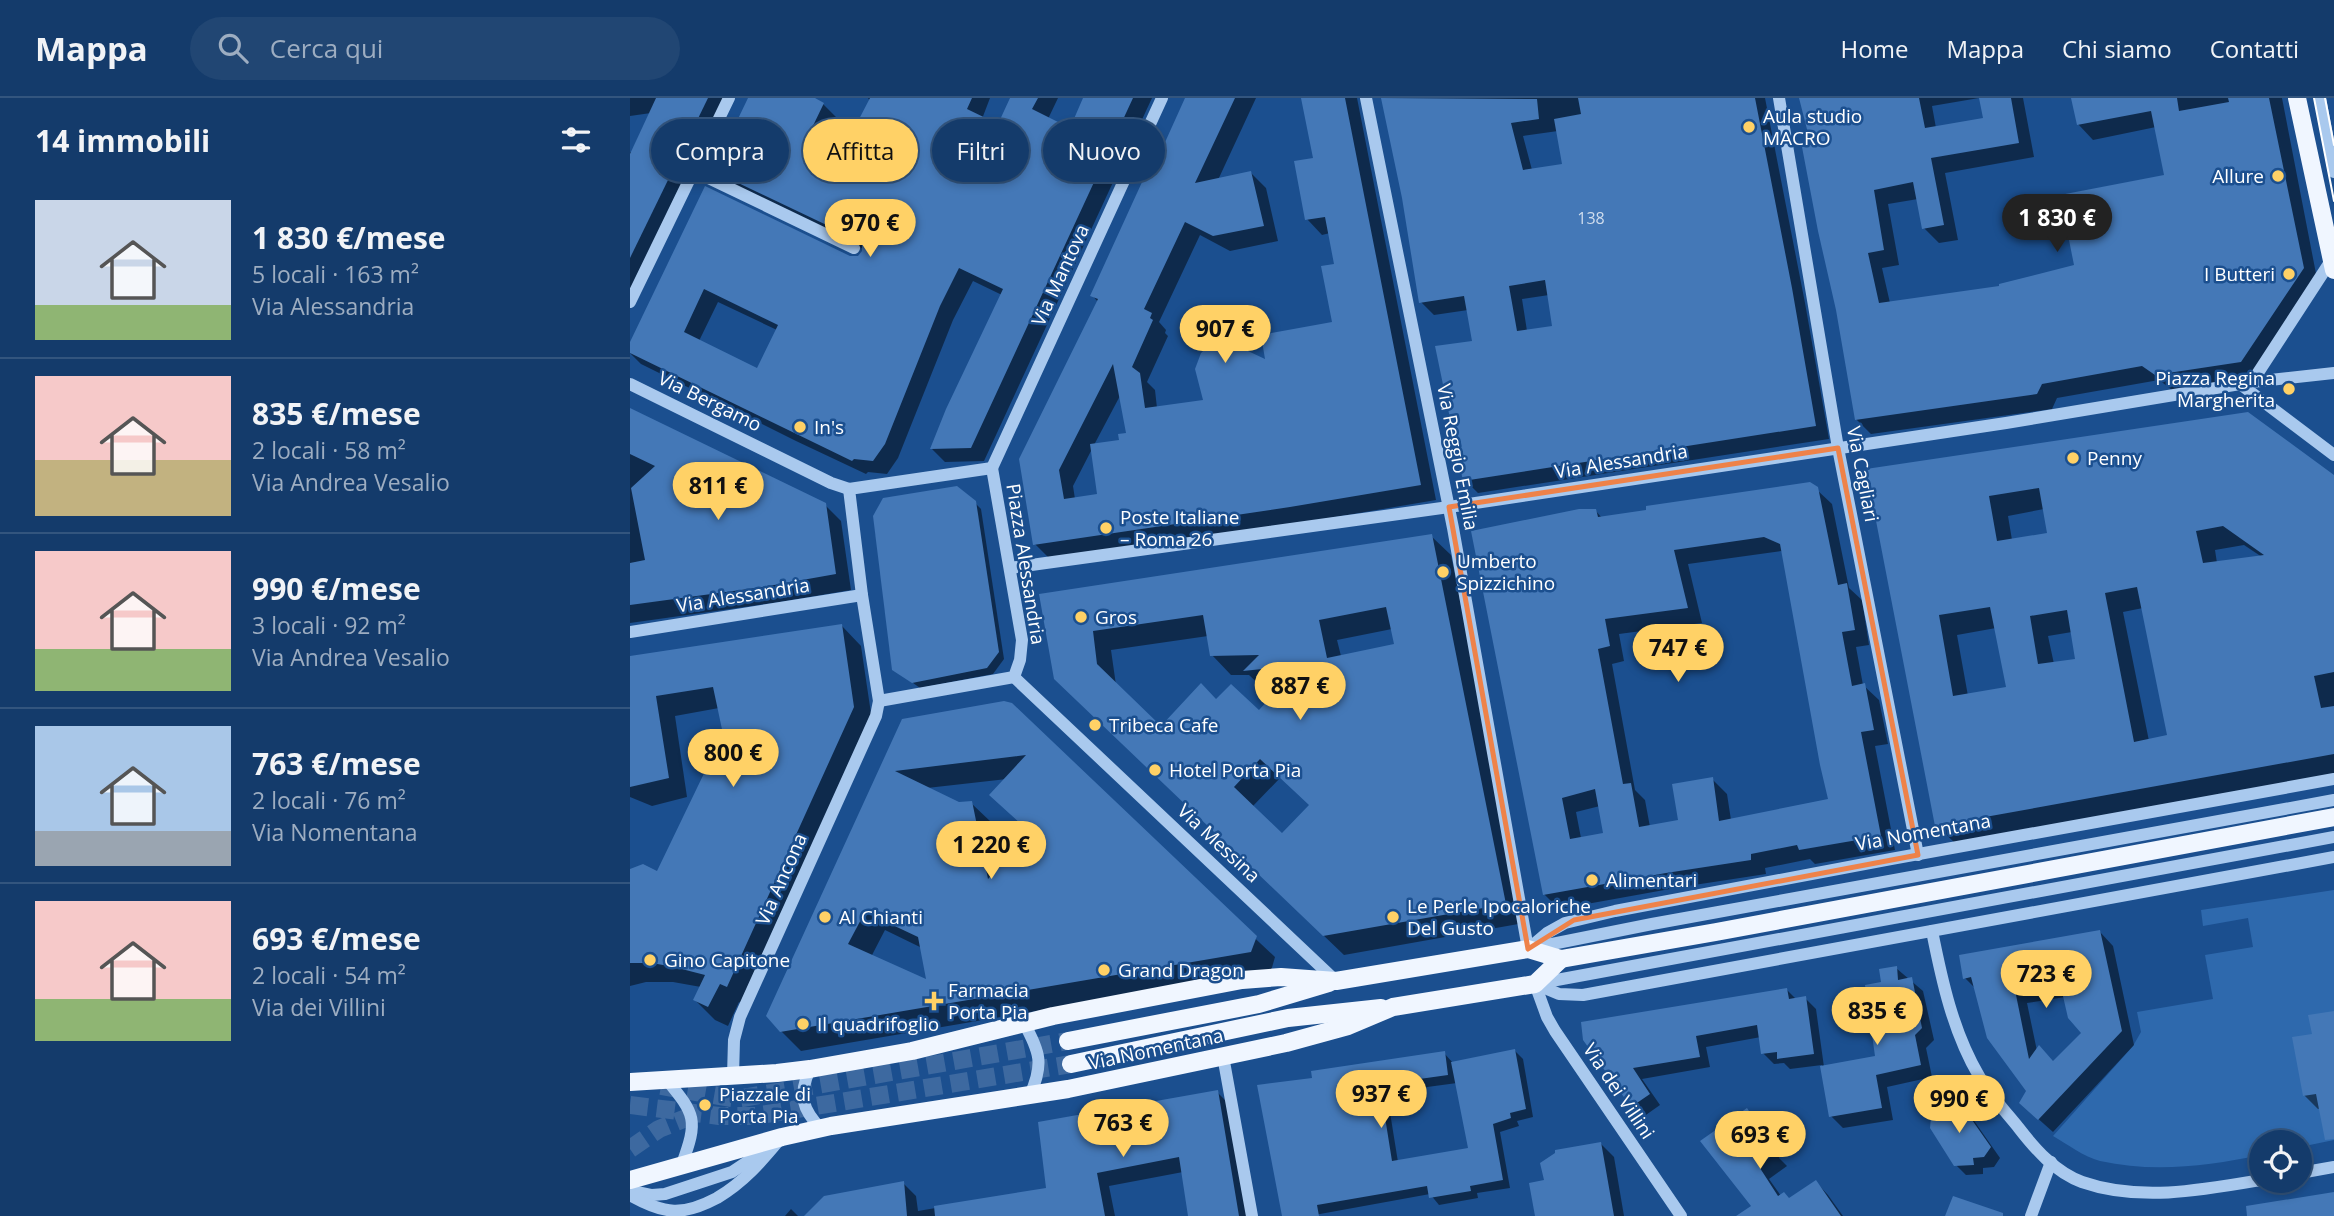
<!DOCTYPE html>
<html lang="it">
<meta charset="utf-8">
<style>
:root{--surface:#143b6b;--page:#214673;--text:#f1f3f6;--muted:#9dadc1;--line:#33557e;--accent:#ffd166}
body{margin:0;font-family:"Open Sans",sans-serif;background:var(--page);color:var(--text);height:100vh;display:flex;flex-direction:column;font-size:26px;white-space:nowrap}
*{box-sizing:border-box;margin:0}
p{font-size:23px;color:var(--muted)}
.icon{flex:none;width:38px;height:38px;fill:none;stroke:currentColor;stroke-width:2;stroke-linecap:round;stroke-linejoin:round}
.map{position:relative;flex:1;overflow:hidden}
.details{display:flex;flex-direction:column;background:var(--surface);width:630px}
.details>*{flex:none}
.hud{position:absolute;left:21px;top:21px;width:665px;height:63px;display:flex;gap:14px}
.buttons{position:absolute;left:1619px;top:1032px;display:grid;gap:14px}
.buttons a{display:grid;place-items:center;width:63px;height:63px;border-radius:50%;background:var(--surface);box-shadow:0 4px 10px #0003,0 0 0 2px var(--line);font-size:35px}
.price{position:absolute;translate:-50% -60px;padding:0 16px;border-radius:24px;background:var(--accent);color:#111;font-size:23px;line-height:46px;filter:drop-shadow(0 2px 4px #0008)}
.price::after{content:'';position:absolute;left:50%;top:42px;width:21px;height:16px;margin-left:-10px;background:inherit;clip-path:polygon(0 0,100% 0,50% 100%)}
.price.selected{background:#222;color:#fff}
ul{padding:0;list-style:none}
li{display:flex;align-items:center;gap:21px;height:175px;padding:0 35px}
li+li{border-top:2px solid var(--line)}
li span{display:grid;place-items:center;flex:none;width:196px;height:140px;border-radius:0px;color:#555}
li>.icon{margin-inline-start:auto}
span .icon{width:84px;height:84px;fill:#fffc;stroke-width:1}
li b{font-size:30px}
h2{display:flex;justify-content:space-between;align-items:center;height:84px;padding:0 35px;font-size:30px}
.tag{padding:0 24px;border-radius:32px;background:var(--surface);box-shadow:0 4px 10px #0003,0 0 0 2px var(--line);font-size:24px;line-height:63px}
.tag.selected{background:var(--accent);color:#111}
header{display:flex;align-items:center;gap:42px;box-sizing:border-box;height:98px;padding:0 35px;background:var(--surface);border-bottom:2px solid var(--line)}
header strong{font-size:33px}
nav{display:flex;gap:38px;margin-inline-start:auto;font-size:24px}
.search{width:490px;height:63px;background:var(--page);display:flex;align-items:center;gap:18px;box-sizing:border-box;padding:0 24px;border-radius:38px;color:var(--muted);font-size:26px}
main{display:flex;flex:1;min-height:0}
.map>svg:first-child{display:block}
.green{fill:#2e69ad}
.shadow{fill:#0007;fill-rule:evenodd}
.building{fill:#4478b7;fill-rule:evenodd}
.lines{fill:none;stroke-linecap:round;stroke-linejoin:round}
.major-tunnel{stroke:#3d69a0;stroke-width:18;stroke-dasharray:18 9;stroke-linecap:butt}
.minor{stroke:#a9c9ee;stroke-width:12}
.major{stroke:#f0f6ff;stroke-width:18}
.tram{stroke:#fff;stroke-width:2}
.marked{fill:none;stroke:#ee8249;stroke-width:5;stroke-linejoin:round}
.poi-dot{fill:#ffd166;stroke:#1b4f8f;stroke-width:2.5}
.labels{text-anchor:middle;stroke-width:5;stroke-linejoin:round;paint-order:stroke}
.number-label{font-size:16px;fill:#d0dded}
.poi-label{font-size:19px;fill:#fff;stroke:#1b4f8f;text-anchor:start}
.street-label{font-size:19px;fill:#fff;stroke:#1b4f8f}
</style>
<header>
<strong>Mappa</strong>
<div class="search"><svg class="icon" aria-label="search" viewBox="0 0 24 24"><circle cx="10" cy="10" r="6"/><path d="M15 15l6 6"/></svg>Cerca qui</div>
<nav><a>Home</a><a>Mappa</a><a>Chi siamo</a><a>Contatti</a></nav>
</header>
<main>
<section class="details">
<h2>14 immobili<svg class="icon" aria-label="filters" viewBox="0 0 24 24"><path d="M4 7h16M4 17h16"/><circle cx="9" cy="7" r="2"/><circle cx="15" cy="17" r="2"/></svg></h2>
<ul>
<li><span style="background:linear-gradient(#c9d6e8 75%,#8fb573 0)"><svg class="icon" aria-label="home" viewBox="0 0 24 24"><path d="M3 11l9-7 9 7M6 9v11h12V9"/></svg></span><div><b>1 830 €/mese</b><p>5 locali · 163 m²</p><p>Via Alessandria</p></div></li>
<li><span style="background:linear-gradient(#f6c9c9 60%,#c2b280 0)"><svg class="icon" aria-label="home" viewBox="0 0 24 24"><path d="M3 11l9-7 9 7M6 9v11h12V9"/></svg></span><div><b>835 €/mese</b><p>2 locali · 58 m²</p><p>Via Andrea Vesalio</p></div></li>
<li><span style="background:linear-gradient(#f6c9c9 70%,#8fb573 0)"><svg class="icon" aria-label="home" viewBox="0 0 24 24"><path d="M3 11l9-7 9 7M6 9v11h12V9"/></svg></span><div><b>990 €/mese</b><p>3 locali · 92 m²</p><p>Via Andrea Vesalio</p></div></li>
<li><span style="background:linear-gradient(#a9c7e8 75%,#9aa5b1 0)"><svg class="icon" aria-label="home" viewBox="0 0 24 24"><path d="M3 11l9-7 9 7M6 9v11h12V9"/></svg></span><div><b>763 €/mese</b><p>2 locali · 76 m²</p><p>Via Nomentana</p></div></li>
<li><span style="background:linear-gradient(#f6c9c9 70%,#8fb573 0)"><svg class="icon" aria-label="home" viewBox="0 0 24 24"><path d="M3 11l9-7 9 7M6 9v11h12V9"/></svg></span><div><b>693 €/mese</b><p>2 locali · 54 m²</p><p>Via dei Villini</p></div></li>
</ul>
</section>
<div class="map">
<svg width="1704" height="1118" viewBox="0 0 1704 1118">
<rect width="100%" height="100%" fill="#1b4f8f"/>
<path class="green" d="M1704 792V1042L1670 1049V1045H1631V1057C1578 1068 1524 1075 1470 1063 1454 1059 1437 1046 1423 1038L1503 948 1511 934 1507 914 1583 901 1575 857 1623 849 1618 820 1573 828 1571 812Z"/>
<g class="shadow">
<path d="M0 0H94L0 195V54L2 55 21 15 0 18Z"/>
<path d="M120 0H181L193 6 207 20 196 43 215 53 240 3 238 0H360L352 21 368 29 382 0H428L418 21 441 32 455 0H522L354 363 315 364 302 351 372 197 343 183 323 222 268 360 257 376 238 374 236 376 166 343 11 266 0 255V248L76 90 220 160 229 159 234 151 99 86 86 72ZM88 204 147 232 128 272 69 243Z"/>
<path d="M557 0H626L588 82 621 75 636 90 648 143 600 153 570 137 529 224 536 232 535 235 538 238 517 284 525 292 527 310 576 304 638 264 704 225 706 167 700 135 692 137 677 121 685 62 675 0H727L806 402 676 424 420 461 405 446 468 204 462 197ZM491 296 498 337 490 343 464 347ZM462 351 469 397 445 401 443 388Z"/>
<path d="M753 0H1135L1175 205 1199 341 848 395 835 382 844 244 838 212 804 217 791 204 773 99ZM928 33 934 67 902 72 893 38ZM919 197 924 229 897 233 892 201Z"/>
<path d="M1171 0H1349L1302 8 1306 30 1355 22 1351 0H1393L1404 59 1315 75 1328 142 1309 145 1294 130 1288 101 1258 106 1269 167 1252 170 1260 205 1371 190 1446 168 1536 78 1526 29 1463 42 1448 26 1443 0H1652L1688 186 1626 279 1542 292 1529 282 1427 300 1422 311 1241 336 1226 321 1183 49Z"/>
<path d="M0 312 195 407 211 423 221 492 150 504 0 525Z"/>
<path d="M1618 316 1704 379V679L1326 746 1306 727 1238 373ZM1414 411 1419 436 1382 442 1378 418ZM1614 447 1632 459 1587 465 1585 452ZM1513 510 1539 639 1519 643 1493 514ZM1366 530 1378 591 1338 598 1327 537ZM1442 534 1447 562 1424 566 1418 538Z"/>
<path d="M1186 391 1202 406 1219 490 1232 502 1239 547 1226 549 1233 587 1249 602 1258 646 1245 648 1265 752 1185 766 1180 761 1135 770 1136 776 1051 789 929 811 914 796 965 412 972 420ZM1151 453 1153 454 1200 703 1101 722 1097 696 1082 681 1050 723 1020 729 1015 702 1005 692 982 566 994 563 989 536 1072 525 1058 466ZM970 708 975 736 951 740 946 714Z"/>
<path d="M344 404 351 411 374 561 363 576 290 590 264 571Z"/>
<path d="M801 438 821 457 894 825 714 857 446 601 411 497ZM762 531 766 548 711 558 707 542ZM578 538 582 557 601 577H619L635 592 651 590 629 615 587 603 531 631 486 587 481 552ZM651 679 681 707 652 737 622 709Z"/>
<path d="M212 528 231 548 243 629 117 908 109 904 98 928 85 922 65 902 71 889 43 884H16L0 888V773L28 776 94 636 89 610 45 618 57 699 22 708 0 699V559Z"/>
<path d="M374 605 645 859 641 873 171 953 151 933 273 622ZM377 681 402 736 370 771 361 724 341 705 329 706 297 690ZM255 832 292 850 299 884 241 859Z"/>
<path d="M1470 834 1483 848 1504 947 1423 1034 1405 1018 1398 993 1346 891 1335 880ZM1435 899 1454 935 1424 964 1407 953 1397 905Z"/>
<path d="M1266 870 1293 893 1304 942 1296 950 1302 979 1257 989 1263 1022 1213 1030 1201 1018 1192 967 1160 971 1154 965 1144 966 1133 955 1131 939 1076 949 1080 969 1012 981 1030 1007 1013 1019 1002 1008 955 942 1156 891 1166 901 1175 900 1186 911 1194 969 1246 960 1253 885Z"/>
<path d="M1704 915V1028L1692 1016 1691 1010 1688 1011 1674 997 1684 937 1680 919Z"/>
<path d="M885 953 893 961 903 1019 887 1023 889 1028 870 1034 880 1090 847 1095 848 1100 809 1107 800 1096 679 1118H658L684 981 814 955 823 965ZM827 985 840 1051 768 1064 758 1002 777 999 775 992Z"/>
<path d="M587 994 601 1008 619 1118H560L553 1074 479 1088 485 1118H177L273 1085 286 1098 288 1113 418 1091Z"/>
<path d="M1328 1004 1338 1014 1370 1060 1364 1069 1353 1070V1076L1336 1077 1325 1066Z"/>
<path d="M1117 1012 1145 1037 1151 1050 1149 1060 1157 1068 1139 1081 1151 1098 1160 1102 1186 1084 1198 1097 1213 1118H1118L1124 1108Z"/>
<path d="M971 1046 984 1059 994 1118H907L916 1084Z"/>
<path d="M161 1111 168 1118H155Z"/>
</g>
<g class="building">
<path d="M26 0H78L0 160V56Z"/>
<path d="M118 0H185L194 5 180 34 214 50 240 0H342L337 11 368 26 380 0H408L402 11 440 30 453 0H503L341 350 300 351 316 311 373 191 329 170 310 208 255 346 243 363 224 361 222 363 0 255V244L75 88 220 158H228L232 153V146L228 142 83 73ZM74 191 148 227 127 270 54 234Z"/>
<path d="M555 0H605L565 85 621 73 634 128 583 138 555 124 514 211 522 215 520 220 523 222 502 269 510 275 515 310 573 302 565 271 571 255 581 246 593 244 603 246 635 261 631 237 702 224 691 168 704 166 695 119 675 122 664 63 683 60 671 0H715L791 387 660 409 403 447 389 361 468 201 460 198 523 60 527 62ZM483 266 496 335 488 336 489 342 460 346 467 396 434 401 429 372Z"/>
<path d="M751 0 907 1 909 21 881 25 893 72 932 66 924 21 951 16 948 0H1125L1162 190 1186 328 833 383 805 248 842 243 834 198 789 205 772 100ZM915 182 922 228 887 233 879 188Z"/>
<path d="M1169 0H1289L1295 30 1353 20 1349 0H1381L1389 45 1301 60 1314 127 1292 131 1283 84 1244 92 1254 152 1238 155 1249 205 1369 188V186L1444 167 1430 97 1534 77 1521 13 1447 27 1441 0H1547L1549 13 1599 4 1598 0H1639L1674 170 1611 264 1525 277 1512 268 1412 286 1407 296 1225 322 1206 212 1188 133 1172 49 1181 47Z"/>
<path d="M0 310 196 405 206 476 133 489 0 507V465L15 462 1 390 25 368 0 356Z"/>
<path d="M1618 314 1704 377V574L1684 578 1691 610 1704 608V656L1305 728 1236 371ZM1409 390 1417 435 1367 443 1359 398ZM1593 428 1634 457 1573 465 1566 433ZM1507 489 1537 637 1504 644 1475 495ZM1360 509 1376 589 1323 598 1309 517ZM1437 512 1445 561 1408 566 1400 518Z"/>
<path d="M1180 384 1188 389 1208 487 1217 485 1225 532 1212 534 1222 588 1235 585 1244 632 1231 634 1251 738 1169 752 1167 747 1121 756V762L1036 775 913 797 841 433 949 411H966L968 419 1016 412V408ZM1134 439 1150 446 1190 667 1198 701 1089 723 1083 679 1042 686 1048 722 1009 729 1001 685 993 686 968 551 980 548 975 521 1058 510 1044 452ZM965 691 973 735 940 741 932 700Z"/>
<path d="M327 388 346 403 369 554 357 570 282 585 262 572 243 418 253 400Z"/>
<path d="M802 436 876 806 693 838 424 581 409 496ZM756 509 764 546 697 560 689 522ZM573 517 580 558 629 557 613 573 670 567 629 612 601 586 586 601 571 585 531 628 467 566 463 533ZM630 661 679 707 652 735 604 689Z"/>
<path d="M212 526 224 609 97 889 90 886 78 909 63 902 75 877 44 869 22 865H0V771L13 766 27 773 93 636 83 589 26 598 39 680 0 689V558Z"/>
<path d="M374 603 382 605 627 838 621 854 150 934 136 918 272 621ZM396 657 359 697 401 735 358 781 342 703 329 704 265 673ZM235 814 288 839 296 881 218 846Z"/>
<path d="M1470 832 1492 933 1408 1022 1389 1005 1396 993 1357 940 1341 879 1333 881 1329 857ZM1430 885 1438 920 1451 935 1423 963 1409 947 1399 961 1385 892Z"/>
<path d="M1267 868 1268 882 1282 879 1292 930 1285 937 1291 967 1246 977 1252 1010 1199 1019 1190 968 1245 958 1235 887 1251 884 1249 871Z"/>
<path d="M1157 890 1159 901 1176 898 1184 956 1147 961V954L1131 956 1127 927 1066 938 1070 959 1003 970 1020 996 1001 1009 953 942 951 924Z"/>
<path d="M1704 913V1041L1695 1042 1686 996 1673 998 1662 939 1682 936 1678 917Z"/>
<path d="M885 951 896 1011 880 1015 881 1020 863 1026 873 1082 840 1088 841 1093 799 1100 797 1088 687 1107 689 1118H652L627 987 682 980 681 973 815 953 818 977 768 984 770 991 751 994 762 1063 838 1050 821 964Z"/>
<path d="M588 992 609 1118H558L549 1059 467 1075 475 1118H305L304 1108 416 1090 408 1024Z"/>
<path d="M1328 1002 1361 1049 1354 1059 1343 1060 1344 1067 1324 1068 1300 1030 1301 1019Z"/>
<path d="M1117 1010 1128 1027 1132 1022 1139 1036 1137 1047 1146 1055 1128 1067 1148 1098 1154 1094 1159 1100 1186 1082 1211 1118H1106L1121 1108 1070 1043Z"/>
<path d="M971 1044 984 1118H905L899 1085 914 1082 910 1065 925 1055V1052Z"/>
<path d="M274 1083 277 1118H174L194 1098Z"/>
<path d="M1704 1094V1118H1617L1616 1108Z"/>
<path d="M1323 1098 1373 1115V1118H1315Z"/>
</g>
<g class="lines">
<g class="major-tunnel">
<path d="M31 988 107 1001 438 943"/>
<path d="M0 1007 89 1018H125L441 966"/>
<path d="M0 1051 29 1031 61 1018"/>
</g>
<g class="minor">
<path d="M736 0 823 430 898 851"/>
<path d="M1149 0 1208 350 1288 757"/>
<path d="M1690 0 1704 74"/>
<path d="M64 73 224 150"/>
<path d="M0 204 99 0"/>
<path d="M1622 284 1702 161"/>
<path d="M0 286 201 385 219 391"/>
<path d="M1610 286 1704 357"/>
<path d="M362 370 532 0"/>
<path d="M380 470 819 409 1376 325 1622 284 1704 275"/>
<path d="M0 534 232 497"/>
<path d="M384 579 706 883"/>
<path d="M249 603 384 579 390 562 392 542 362 370"/>
<path d="M1302 833C1312 883 1323 934 1349 978 1360 997 1375 1013 1388 1029 1405 1051 1425 1074 1452 1084 1509 1104 1573 1092 1631 1082"/>
<path d="M902 850 1022 826 1704 702"/>
<path d="M898 851 917 835 935 825 985 813 1261 761 1704 681"/>
<path d="M905 886 929 896 953 897 1704 759"/>
<path d="M905 886 1704 739"/>
<path d="M905 886 917 919 925 933 1051 1118"/>
<path d="M394 925C410 954 414 966 400 997"/>
<path d="M593 958 622 1118"/>
<path d="M180 971C168 997 172 1011 191 1031"/>
<path d="M103 978 104 942 110 919 246 618 249 603 232 497 219 391 362 370"/>
<path d="M36 981C66 1017 68 1022 52 1066"/>
<path d="M1670 1075 1704 1069"/>
<path d="M3 1093 22 1097 35 1096 102 1074 135 1052"/>
<path d="M0 1097C35 1117 53 1118 87 1100 114 1084 131 1064 151 1040"/>
<path d="M1401 1118 1421 1064"/>
</g>
<g class="major">
<path d="M1667 0 1704 172"/>
<path d="M438 943 629 906 699 885"/>
<path d="M441 966 658 920 751 910"/>
<path d="M0 984 147 975 180 971 282 953 423 918 612 882 651 879 706 883 898 851 931 861 1086 834 1704 719"/>
<path d="M0 1082 152 1039 201 1028 438 991 656 945 718 928 763 909 905 886 931 861"/>
</g>
<g class="tram">
<path d="M1684 0 1704 103"/>
<path d="M1695 0 1704 47"/>
</g>
</g>
<path class="marked" d="M1208 350 1288 757 944 822 898 851 819 409Z"/>
<g class="poi-dot">
<circle cx="1119" cy="29" r="7"/>
<circle cx="1648" cy="78" r="7"/>
<circle cx="1659" cy="176" r="7"/>
<circle cx="1659" cy="291" r="7"/>
<circle cx="170" cy="329" r="7"/>
<circle cx="1443" cy="360" r="7"/>
<circle cx="476" cy="430" r="7"/>
<circle cx="813" cy="474" r="7"/>
<circle cx="451" cy="519" r="7"/>
<circle cx="465" cy="627" r="7"/>
<circle cx="525" cy="672" r="7"/>
<circle cx="962" cy="782" r="7"/>
<circle cx="195" cy="819" r="7"/>
<circle cx="763" cy="819" r="7"/>
<circle cx="20" cy="862" r="7"/>
<circle cx="474" cy="872" r="7"/>
<path d="M300.5 892.5h7v7h7v7h-7v7h-7v-7h-7v-7h7z"/>
<circle cx="173" cy="926" r="7"/>
<circle cx="75" cy="1007" r="7"/>
</g>
<g class="labels">
<g class="number-label">
<text x="961" y="126">138</text>
</g>
<g class="poi-label">
<text x="1133" y="25">Aula studio<tspan x="1133" dy="22">MACRO</tspan></text>
<text x="1634" y="85" text-anchor="end">Allure</text>
<text x="1645" y="183" text-anchor="end">I Butteri</text>
<text x="1645" y="287" text-anchor="end">Piazza Regina<tspan x="1645" dy="22">Margherita</tspan></text>
<text x="184" y="336">In's</text>
<text x="1457" y="367">Penny</text>
<text x="490" y="426">Poste Italiane<tspan x="490" dy="22">– Roma 26</tspan></text>
<text x="827" y="470">Umberto<tspan x="827" dy="22">Spizzichino</tspan></text>
<text x="465" y="526">Gros</text>
<text x="479" y="634">Tribeca Cafe</text>
<text x="539" y="679">Hotel Porta Pia</text>
<text x="976" y="789">Alimentari</text>
<text x="777" y="815">Le Perle Ipocaloriche<tspan x="777" dy="22">Del Gusto</tspan></text>
<text x="209" y="826">Al Chianti</text>
<text x="34" y="869">Gino Capitone</text>
<text x="488" y="879">Grand Dragon</text>
<text x="318" y="899">Farmacia<tspan x="318" dy="22">Porta Pia</tspan></text>
<text x="187" y="933">Il quadrifoglio</text>
<text x="89" y="1003">Piazzale di<tspan x="89" dy="22">Porta Pia</tspan></text>
</g>
<g class="street-label">
<text transform="translate(430 177) rotate(-65)" y="7">Via Mantova</text>
<text transform="translate(80 303) rotate(26)" y="7">Via Bergamo</text>
<text transform="translate(828 359) rotate(79)" y="7">Via Reggio Emilia</text>
<text transform="translate(991 363) rotate(-9)" y="7">Via Alessandria</text>
<text transform="translate(1233 376) rotate(79)" y="7">Via Cagliari</text>
<text transform="translate(396 466) rotate(81)" y="7">Piazza Alessandria</text>
<text transform="translate(113 497) rotate(-9)" y="7">Via Alessandria</text>
<text transform="translate(1293 734) rotate(-10)" y="7">Via Nomentana</text>
<text transform="translate(589 745) rotate(43)" y="7">Via Messina</text>
<text transform="translate(151 781) rotate(-66)" y="7">Via Ancona</text>
<text transform="translate(526 951) rotate(-12)" y="7">Via Nomentana</text>
<text transform="translate(989 993) rotate(56)" y="7">Via dei Villini</text>
</g>
</g>
</svg>
<div class="buttons">
<a><svg class="icon" aria-label="locate" viewBox="0 0 24 24"><circle cx="12" cy="12" r="6"/><path d="M12 2v4M12 18v4M2 12h4M18 12h4"/></svg></a>
</div>
<b class="price selected" style="left:1427px;top:156px">1 830 €</b>
<b class="price" style="left:240px;top:161px">970 €</b>
<b class="price" style="left:595px;top:267px">907 €</b>
<b class="price" style="left:88px;top:424px">811 €</b>
<b class="price" style="left:1048px;top:586px">747 €</b>
<b class="price" style="left:670px;top:624px">887 €</b>
<b class="price" style="left:103px;top:691px">800 €</b>
<b class="price" style="left:361px;top:783px">1 220 €</b>
<b class="price" style="left:1416px;top:912px">723 €</b>
<b class="price" style="left:1247px;top:949px">835 €</b>
<b class="price" style="left:751px;top:1032px">937 €</b>
<b class="price" style="left:1329px;top:1037px">990 €</b>
<b class="price" style="left:493px;top:1061px">763 €</b>
<b class="price" style="left:1130px;top:1073px">693 €</b>
<div class="hud">
<a class="tag">Compra</a>
<a class="tag selected">Affitta</a>
<a class="tag">Filtri</a>
<a class="tag">Nuovo</a>
</div>
</div>
</main>
